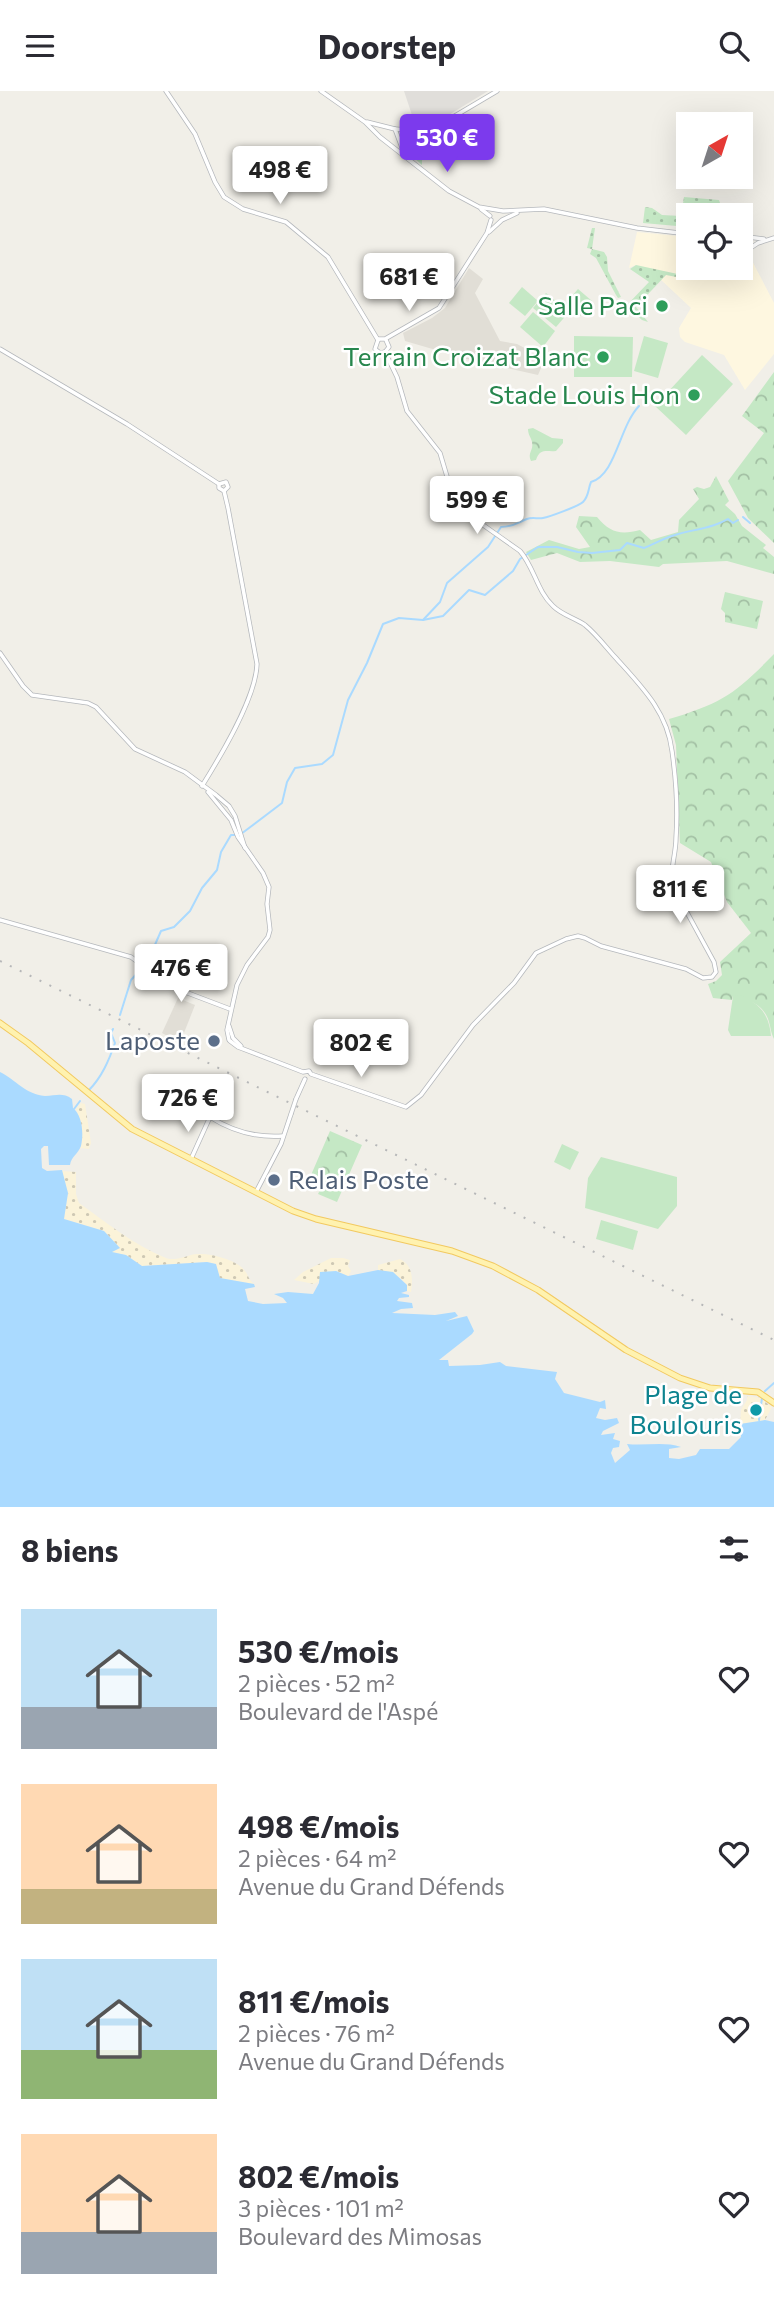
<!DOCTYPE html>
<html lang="fr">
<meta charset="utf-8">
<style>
:root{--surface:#fff;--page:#f2f2f3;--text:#2b2b33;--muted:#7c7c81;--accent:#7c3aed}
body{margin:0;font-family:Commissioner,sans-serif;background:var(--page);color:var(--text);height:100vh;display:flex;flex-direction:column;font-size:26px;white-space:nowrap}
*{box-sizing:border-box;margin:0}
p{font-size:23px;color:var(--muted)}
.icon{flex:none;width:38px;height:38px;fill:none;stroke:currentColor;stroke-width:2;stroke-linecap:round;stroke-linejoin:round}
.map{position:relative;height:1416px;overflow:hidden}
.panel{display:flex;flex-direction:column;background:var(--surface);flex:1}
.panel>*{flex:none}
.needle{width:46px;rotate:39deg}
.controls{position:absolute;left:676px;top:21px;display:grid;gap:14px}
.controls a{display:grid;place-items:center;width:77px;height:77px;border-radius:0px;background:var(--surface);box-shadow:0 7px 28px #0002;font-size:35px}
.price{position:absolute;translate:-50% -60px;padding:0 16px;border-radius:7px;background:#fff;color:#222;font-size:23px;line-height:46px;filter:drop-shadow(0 2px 4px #0008)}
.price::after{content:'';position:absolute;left:50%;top:42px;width:21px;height:16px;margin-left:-10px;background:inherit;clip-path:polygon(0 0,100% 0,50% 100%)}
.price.on{background:var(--accent);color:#fff}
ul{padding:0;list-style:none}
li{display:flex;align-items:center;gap:21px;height:175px;padding:0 21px}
li span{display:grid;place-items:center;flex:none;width:196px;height:140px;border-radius:0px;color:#555}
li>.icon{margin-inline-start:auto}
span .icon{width:84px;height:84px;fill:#fffc;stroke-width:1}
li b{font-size:30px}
h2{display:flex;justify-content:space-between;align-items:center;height:84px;padding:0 21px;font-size:30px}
header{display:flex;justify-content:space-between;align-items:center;height:91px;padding:0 21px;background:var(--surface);font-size:32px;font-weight:700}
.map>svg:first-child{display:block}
.commercial{fill:#fef7e0}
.industrial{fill:#e0deda}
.education{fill:#e1ded6}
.grass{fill:url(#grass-dots)}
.forest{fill:url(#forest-crowns)}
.sand{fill:url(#sand-dots)}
.garden{fill:#c5e8c5}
.water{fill:#aadaff}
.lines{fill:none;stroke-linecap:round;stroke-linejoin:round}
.stream{stroke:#aadaff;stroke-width:2}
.tertiary-casing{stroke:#b5b8bc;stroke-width:5}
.primary-casing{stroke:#f2c960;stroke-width:7}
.tertiary{stroke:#fff;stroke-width:3.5}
.primary{stroke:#fff2af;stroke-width:5}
.rail{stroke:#b6b7b8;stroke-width:2;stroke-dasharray:2 9;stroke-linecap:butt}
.tertiary-bridge-casing{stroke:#b5b8bc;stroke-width:5;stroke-linecap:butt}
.tertiary-bridge{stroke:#fff;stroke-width:3.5}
.leisure-dot{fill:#2e9e5b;stroke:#fff;stroke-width:2.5}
.service-dot{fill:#5c6f8a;stroke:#fff;stroke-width:2.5}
.culture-dot{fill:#0f9aa8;stroke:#fff;stroke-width:2.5}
.labels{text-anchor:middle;stroke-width:5;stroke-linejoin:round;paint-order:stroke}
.leisure-label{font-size:26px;fill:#27864d;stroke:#fff;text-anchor:end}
.service-label{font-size:26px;fill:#4e5e75;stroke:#fff;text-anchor:end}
.culture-label{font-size:26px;fill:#0d838f;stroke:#fff;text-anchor:end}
</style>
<header><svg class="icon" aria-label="menu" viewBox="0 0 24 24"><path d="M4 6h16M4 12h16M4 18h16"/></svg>Doorstep<svg class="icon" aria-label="search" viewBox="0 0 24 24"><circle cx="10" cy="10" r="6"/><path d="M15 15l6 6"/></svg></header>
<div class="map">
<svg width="774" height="1416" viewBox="0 0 774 1416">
<defs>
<pattern id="grass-dots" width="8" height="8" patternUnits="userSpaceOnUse" patternTransform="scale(1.75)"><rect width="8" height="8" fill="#c5e8c5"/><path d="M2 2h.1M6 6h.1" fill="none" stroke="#a3c0a4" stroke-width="1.8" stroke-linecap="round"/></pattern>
<pattern id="forest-crowns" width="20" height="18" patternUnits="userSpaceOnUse" patternTransform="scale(1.75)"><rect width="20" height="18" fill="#c5e8c5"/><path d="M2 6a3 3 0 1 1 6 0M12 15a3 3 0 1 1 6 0" fill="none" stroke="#a3c0a4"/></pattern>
<pattern id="sand-dots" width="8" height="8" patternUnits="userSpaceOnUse" patternTransform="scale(1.75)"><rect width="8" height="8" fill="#fbf3d9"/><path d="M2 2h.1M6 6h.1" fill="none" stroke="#cec8b4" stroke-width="1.8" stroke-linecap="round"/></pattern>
</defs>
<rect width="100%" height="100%" fill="#f1efe8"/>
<path class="commercial" d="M637 141 688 146V177H740V157L749 164 774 212V263L745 299 724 264 685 251 680 246 679 237 691 217 660 188 666 184 636 174 629 177Z"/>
<path class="industrial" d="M404 0H488L442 28 416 36Z"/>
<g class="education">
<path d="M469 177 483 188 475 202 500 250 517 253 545 268 538 284 467 268 405 250 403 242 432 227 445 217Z"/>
<path d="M178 907 195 914 180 952 162 942Z"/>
</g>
<g class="grass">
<path d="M455 30 457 31 448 36V41L440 40 417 61 422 63V74L404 58 403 51 408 44 430 42Z"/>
<path d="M684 106 719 109 724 124H688V136L643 132 645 116 652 117 662 124 681 125Z"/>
<path d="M592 137H595L592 158 604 161 607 166 608 180 621 206 618 207 616 204 596 167 590 163 592 158 587 157Z"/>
<path d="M636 174 687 185V188L666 184 636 216 648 231 642 229 626 215 649 191 630 178Z"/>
</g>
<g class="forest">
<path d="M774 281V452L748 427 728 390 764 342 742 325Z"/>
<path d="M533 337 552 347 563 348V352L556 360C546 361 540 357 536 369L531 370C527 362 534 359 532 351 531 346 528 344 528 338Z"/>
<path d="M716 385 729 410 725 414 735 423 742 435 766 454 763 457 774 466V483L727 470 663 473 659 476 610 470 580 471 557 462 531 469 526 461 549 449 579 458 590 456 576 436 579 425 597 426C610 442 621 444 640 439L651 449 678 441 679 429 699 408 693 398 697 396 704 398 710 396Z"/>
<path d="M725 501 763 510 757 538 725 531V522L721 518Z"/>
<path d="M774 563V948C771 942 771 938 769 931 764 913 749 909 733 905L732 909 713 907 708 893 716 890 722 884 720 871 751 842 727 811 711 771 680 752 676 654 669 628C722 612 735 603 774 563Z"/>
<path d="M330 1040 362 1054 337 1111 318 1103 320 1099 310 1095 311 1092 308 1091Z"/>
</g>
<g class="sand">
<path d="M81 1012 85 1013 91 1052 89 1058 80 1057 82 1035 76 1018Z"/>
<path d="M62 1080 76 1081V1103L79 1112C107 1132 134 1154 166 1167 172 1170 185 1166 191 1164 206 1160 238 1169 245 1180 249 1185 248 1188 254 1193L219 1187 216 1173 207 1171 142 1175 126 1164 110 1161 120 1157 104 1140 64 1128 68 1102Z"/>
<path d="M331 1167H343L350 1169 348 1175 351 1180 348 1185 336 1180 314 1193 294 1189 303 1181Z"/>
<path d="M400 1168C413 1174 413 1189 411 1201L407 1200V1194C398 1183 392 1181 378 1179V1174Z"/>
<path d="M747 1305 760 1307 772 1316 765 1329 740 1333 741 1319 747 1309Z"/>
</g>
<g class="garden">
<path d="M522 196 538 210 525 225 509 212Z"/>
<path d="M578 198 592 210 580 225 565 213Z"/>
<path d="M546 202 569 221 556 236 533 217Z"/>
<path d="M533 221 555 240 543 256 520 236Z"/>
<path d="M574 245 633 246 632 286H574Z"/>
<path d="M644 245 668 252 658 287 634 280Z"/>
<path d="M702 264 733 293 686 344 655 315Z"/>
<path d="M740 904C760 913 769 923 771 945H731L728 939 733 905Z"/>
<path d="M562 1053 579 1061 570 1079 554 1071Z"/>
<path d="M601 1066 677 1086V1115L658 1138 585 1117 588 1087Z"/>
<path d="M601 1129 638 1140 633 1159 596 1148Z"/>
</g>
<path class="water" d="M0 981C16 989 25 1003 45 1005 56 1005 62 1001 72 1008L73 1017C82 1024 84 1042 81 1055 78 1063 71 1066 70 1074H49L48 1055H44L41 1058 42 1077 47 1080 62 1079 68 1102 64 1128 104 1140 120 1157 112 1161 126 1164 142 1175 207 1171 216 1173 220 1187 254 1193 255 1196 245 1198 248 1210 263 1213 287 1212 283 1207 274 1203 288 1201 313 1203 319 1192 320 1181 336 1180 348 1185 378 1179 393 1181 407 1194V1200L401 1202 409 1204V1206L399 1207 397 1210 412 1212 413 1217 401 1218 392 1222 435 1224 455 1221 458 1225 446 1230 467 1225 474 1240 472 1243 439 1269H448L449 1275 480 1274 500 1271 506 1275 557 1281 555 1288 564 1302 600 1311 605 1309 606 1318 600 1317 596 1327 605 1329 617 1327 619 1332 603 1340 601 1344 615 1342 613 1348 620 1350 619 1356 613 1357 611 1362 615 1372 630 1359 627 1353C646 1355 664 1350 681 1356L669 1358V1367L679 1368 696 1364 700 1358H729L741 1346 740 1333 765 1329 774 1331V1416H0Z"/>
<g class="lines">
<g class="stream">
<path d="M743 426 750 432"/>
<path d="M423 529 443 525 469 499 485 504 513 480 520 468 538 456H557L578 461 592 462 620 459 627 452 644 457C654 453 664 447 675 444 694 438 711 438 728 428L733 432 738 429"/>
<path d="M241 743 282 712 287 691 295 677 322 673 333 664 348 609 367 572 383 533 399 527 423 529 440 511 447 492 488 456 501 436C513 436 517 432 527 428 532 426 538 428 543 427 549 426 579 415 583 411 589 405 588 398 591 391 616 384 619 336 639 315"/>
<path d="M147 872 161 840 174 836 190 820 202 797 217 779 221 761 231 744H236"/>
<path d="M120 924 131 889 142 877"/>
<path d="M89 999C102 986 109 969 115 952L111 942 113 938"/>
<path d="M74 1018 80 1010"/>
<path d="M765 1300 774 1292"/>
<path d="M759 1329 762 1307"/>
</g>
<g class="tertiary-casing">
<g id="tertiary">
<path d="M166 0 195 43 215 91 224 106 243 118 286 131 328 166 378 249"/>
<path d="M321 0 365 31 380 46 449 100 479 116 503 120 544 118 637 137 688 143"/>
<path d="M367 31 395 38 404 62"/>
<path d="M395 38 421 40 438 35 497 0"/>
<path d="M481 118 490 125"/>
<path d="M489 141 502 129 517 122"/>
<path d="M740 145 764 148"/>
<path d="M740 154 749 158 758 152 774 147"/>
<path d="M378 248H385L439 217 487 142 491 129"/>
<path d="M378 249 375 258 380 262 385 261"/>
<path d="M0 258 127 333 219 393 226 391 228 396 224 400"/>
<path d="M385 261 389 256 386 249"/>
<path d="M0 562 23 595 32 604 88 612 96 616 135 658 185 681 216 704 229 715 235 725 245 757"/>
<path d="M202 695C220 666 256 607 257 573L228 417 224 400 219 397V393"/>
<path d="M208 701 231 729 238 746 263 782 269 796 267 813 270 839 268 846 247 874 237 894 227 939 229 949"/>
<path d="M0 829 131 866 172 896 230 918"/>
<path d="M229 935 233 947 241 955"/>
<path d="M230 950 238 956 303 981 309 980 311 983 406 1016 421 1004 473 934 514 892 536 862 566 848 578 845 585 847 601 855 686 878 703 887 712 886 716 881 714 871 672 794C670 778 676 763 676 747 678 719 676 688 672 660 667 620 641 595 615 566 605 555 596 543 585 534 575 527 562 524 553 515 537 500 534 476 520 460L469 424 454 409 440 362 407 320 397 286 385 261"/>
<path d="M296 1008 305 988"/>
<path d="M191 1068 210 1026C232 1040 256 1047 283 1045"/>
<path d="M256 1101 281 1053 291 1023"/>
</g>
</g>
<g class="primary-casing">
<path id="primary" d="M0 932 28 952 132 1038 293 1120 316 1128 452 1160 493 1175 538 1199 626 1259 680 1287 710 1297 758 1301 774 1312"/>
</g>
<use href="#tertiary" class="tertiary"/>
<use href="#primary" class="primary"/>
<path class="rail" d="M0 870 774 1249"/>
<g class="tertiary-bridge-casing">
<path id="tertiary-bridge" d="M291 1023 296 1008"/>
</g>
<use href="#tertiary-bridge" class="tertiary-bridge"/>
</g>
<g class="leisure-dot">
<circle cx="662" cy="215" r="7"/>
<circle cx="603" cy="266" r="7"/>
<circle cx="694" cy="304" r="7"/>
</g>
<g class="service-dot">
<circle cx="214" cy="950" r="7"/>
<circle cx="274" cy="1089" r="7"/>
</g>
<circle class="culture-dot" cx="756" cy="1319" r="7"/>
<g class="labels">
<g class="leisure-label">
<text x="648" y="224">Salle Paci</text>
<text x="589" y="275">Terrain Croizat Blanc</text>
<text x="680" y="313">Stade Louis Hon</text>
</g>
<g class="service-label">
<text x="200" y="959">Laposte</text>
<text x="288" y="1098" text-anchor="start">Relais Poste</text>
</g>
<g class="culture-label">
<text x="742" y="1313">Plage de<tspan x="742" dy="30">Boulouris</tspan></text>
</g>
</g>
</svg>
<div class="controls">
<a><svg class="needle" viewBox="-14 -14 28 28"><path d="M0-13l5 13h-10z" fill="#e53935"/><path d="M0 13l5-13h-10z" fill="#7c7c81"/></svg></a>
<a><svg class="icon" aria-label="locate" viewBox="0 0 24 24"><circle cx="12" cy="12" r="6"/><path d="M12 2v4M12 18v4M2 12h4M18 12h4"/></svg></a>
</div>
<b class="price on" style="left:447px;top:83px">530 €</b>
<b class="price" style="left:280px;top:115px">498 €</b>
<b class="price" style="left:409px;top:222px">681 €</b>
<b class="price" style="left:477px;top:445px">599 €</b>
<b class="price" style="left:680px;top:834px">811 €</b>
<b class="price" style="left:181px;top:913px">476 €</b>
<b class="price" style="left:361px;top:988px">802 €</b>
<b class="price" style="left:188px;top:1043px">726 €</b>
</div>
<section class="panel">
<h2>8 biens<svg class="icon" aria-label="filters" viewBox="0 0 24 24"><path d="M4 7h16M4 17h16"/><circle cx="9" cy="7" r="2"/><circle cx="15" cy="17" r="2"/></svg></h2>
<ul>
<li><span style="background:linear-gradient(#bfe0f5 70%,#9aa5b1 0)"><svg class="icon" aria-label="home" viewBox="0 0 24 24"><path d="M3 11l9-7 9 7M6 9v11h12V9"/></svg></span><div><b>530 €/mois</b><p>2 pièces · 52 m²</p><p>Boulevard de l'Aspé</p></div><svg class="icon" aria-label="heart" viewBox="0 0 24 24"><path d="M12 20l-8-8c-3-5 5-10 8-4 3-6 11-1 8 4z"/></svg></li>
<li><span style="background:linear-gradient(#ffd9b3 75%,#c2b280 0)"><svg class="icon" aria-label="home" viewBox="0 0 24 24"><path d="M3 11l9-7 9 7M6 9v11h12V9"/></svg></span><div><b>498 €/mois</b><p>2 pièces · 64 m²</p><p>Avenue du Grand Défends</p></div><svg class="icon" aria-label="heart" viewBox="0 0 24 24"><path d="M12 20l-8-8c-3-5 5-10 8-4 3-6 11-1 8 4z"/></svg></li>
<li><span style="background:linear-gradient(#bfe0f5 65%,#8fb573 0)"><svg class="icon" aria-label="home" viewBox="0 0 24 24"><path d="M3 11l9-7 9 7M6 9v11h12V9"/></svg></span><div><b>811 €/mois</b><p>2 pièces · 76 m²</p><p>Avenue du Grand Défends</p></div><svg class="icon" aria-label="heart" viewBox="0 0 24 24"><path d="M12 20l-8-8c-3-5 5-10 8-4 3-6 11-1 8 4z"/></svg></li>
<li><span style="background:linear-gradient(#ffd9b3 70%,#9aa5b1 0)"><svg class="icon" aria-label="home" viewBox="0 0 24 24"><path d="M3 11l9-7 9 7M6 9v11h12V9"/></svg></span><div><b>802 €/mois</b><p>3 pièces · 101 m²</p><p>Boulevard des Mimosas</p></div><svg class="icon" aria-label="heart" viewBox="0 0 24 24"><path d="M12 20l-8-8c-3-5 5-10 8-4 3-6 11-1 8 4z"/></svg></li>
</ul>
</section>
